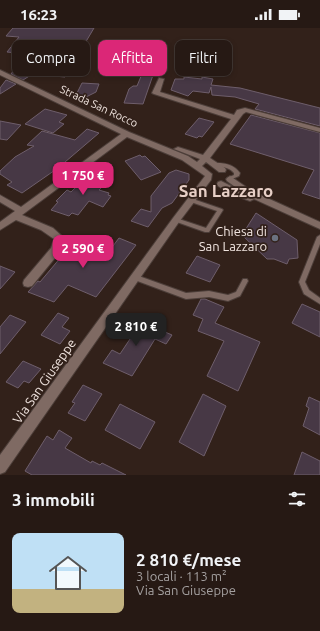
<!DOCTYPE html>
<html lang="it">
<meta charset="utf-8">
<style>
:root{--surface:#261914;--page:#2e221d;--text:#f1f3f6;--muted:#a4a0a0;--line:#423834;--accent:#db2777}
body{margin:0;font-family:Ubuntu,sans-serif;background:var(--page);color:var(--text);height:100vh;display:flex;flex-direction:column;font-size:15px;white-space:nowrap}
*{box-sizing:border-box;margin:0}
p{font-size:13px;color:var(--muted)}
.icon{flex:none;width:22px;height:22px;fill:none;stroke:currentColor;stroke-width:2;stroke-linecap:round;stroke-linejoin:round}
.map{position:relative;height:447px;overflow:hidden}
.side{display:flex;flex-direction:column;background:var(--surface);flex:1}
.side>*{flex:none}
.banner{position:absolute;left:12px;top:12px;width:296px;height:36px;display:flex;gap:8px}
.price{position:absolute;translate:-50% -34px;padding:0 9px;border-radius:8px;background:var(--accent);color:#fff;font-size:13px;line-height:26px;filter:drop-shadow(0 1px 2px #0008)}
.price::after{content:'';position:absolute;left:50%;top:24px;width:12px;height:9px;margin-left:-6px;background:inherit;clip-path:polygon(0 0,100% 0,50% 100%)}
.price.current{background:#222;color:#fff}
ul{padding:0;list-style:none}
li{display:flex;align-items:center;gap:12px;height:100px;padding:0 12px}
li span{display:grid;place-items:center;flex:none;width:112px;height:80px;border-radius:8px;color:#555}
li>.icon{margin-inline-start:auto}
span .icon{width:48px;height:48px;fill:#fffc;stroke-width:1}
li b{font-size:17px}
h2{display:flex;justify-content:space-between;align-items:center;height:48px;padding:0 12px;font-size:17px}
.chip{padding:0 14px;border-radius:8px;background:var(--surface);box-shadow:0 2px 6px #0003,0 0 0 1px var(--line);font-size:14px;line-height:36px}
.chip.current{background:var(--accent);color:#fff}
.status{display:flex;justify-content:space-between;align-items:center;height:28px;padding:0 20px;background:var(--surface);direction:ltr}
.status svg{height:11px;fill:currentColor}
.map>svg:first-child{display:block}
.building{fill:#473845;stroke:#6e5e6b}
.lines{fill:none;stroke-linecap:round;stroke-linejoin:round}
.lane-casing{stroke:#4c3e39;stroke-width:2}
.street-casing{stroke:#4c3e39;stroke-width:2}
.lane{fill:#7f6a63;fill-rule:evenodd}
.street{fill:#7f6a63;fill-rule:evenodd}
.worship-dot{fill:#6b7280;stroke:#32211a;stroke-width:1.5}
.labels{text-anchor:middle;stroke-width:3.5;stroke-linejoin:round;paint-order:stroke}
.far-street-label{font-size:11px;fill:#efe3de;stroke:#32211a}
.poi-label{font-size:13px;fill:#efe3de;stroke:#32211a;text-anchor:end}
.street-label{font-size:13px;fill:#efe3de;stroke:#32211a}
.district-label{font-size:17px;font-weight:bold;fill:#e7cfc6;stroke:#32211a}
</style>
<div class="status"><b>16:23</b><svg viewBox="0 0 49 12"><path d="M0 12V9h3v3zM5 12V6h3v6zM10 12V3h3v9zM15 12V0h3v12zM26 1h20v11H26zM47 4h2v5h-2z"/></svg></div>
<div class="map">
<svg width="320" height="447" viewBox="0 0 320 447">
<rect width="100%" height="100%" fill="#32211a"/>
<g class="building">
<path d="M13 0H94L65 49 54 48 57 41 36 40 31 47 23 52 11 46 26 26 7 24 19 9 6 8Z"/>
<path d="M142 46 153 47 143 76 124 75 129 61 133 58H137Z"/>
<path d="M184 49 202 51V49L213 51 211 57 240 60 320 80V98L255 81 259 76 235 69 212 67 211 59 209 65 193 63 188 68 171 62 175 51H184Z"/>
<path d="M6 52 16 56 0 66V60Z"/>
<path d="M82 55 99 56 96 64 82 71 76 67Z"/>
<path d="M45 81 67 87 59 94 64 96 53 105 25 96Z"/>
<path d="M251 87 320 105V171L302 165 314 142 230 116Z"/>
<path d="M199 90 214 94 202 109 199 108 197 110 185 106Z"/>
<path d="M0 93 21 97 7 112 0 111Z"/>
<path d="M87 101 99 105 58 140 22 165 7 157 12 154 0 146V143L15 129 34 118 27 117 42 103 75 112Z"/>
<path d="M140 127 142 129 145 128 161 144 141 152 125 133Z"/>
<path d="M176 142 189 146V152L172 175 162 180 148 199 131 193 141 181 151 184V168L169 145Z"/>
<path d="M88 147 94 149 96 147 99 148 109 152 99 162 109 165 108 167 111 168 103 179 89 173 78 187 72 185 69 188 51 182 58 174 56 173 67 162 71 164Z"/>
<path d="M256 185 297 212 298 230 289 231 287 236 274 231H267L242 207Z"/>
<path d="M79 210 110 222 119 210 136 217 96 269 68 257 54 274 28 264 38 253 40 254 72 216H74Z"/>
<path d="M197 228 220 237 210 254 186 245Z"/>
<path d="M0 238 15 244 0 261Z"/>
<path d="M201 271H205L224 279 215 295 260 314 238 363 207 348 224 313 198 303 203 291 193 287Z"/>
<path d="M302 276 320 284V309L292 295Z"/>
<path d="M58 285 69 290 62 299 70 303 60 316 41 307Z"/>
<path d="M10 287 26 294 0 326V299Z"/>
<path d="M133 290 172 307 166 316 155 311 132 348 103 335 112 322 120 326 134 305 126 301Z"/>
<path d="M23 333 41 341 29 355 24 353 18 360 6 354Z"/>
<path d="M83 357 102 366 85 393 68 385 75 375 72 374Z"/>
<path d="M203 366 226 378 204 428 179 414Z"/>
<path d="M309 369 320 374V407L303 398 309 380 306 378Z"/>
<path d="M120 376 155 394 140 421 105 402Z"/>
<path d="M59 402 72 410 65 420 91 435 92 433 100 437 102 435 126 447H32L25 443 47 408 53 412Z"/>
<path d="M302 424 320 433V447H294Z"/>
</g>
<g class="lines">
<g class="lane-casing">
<g id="lane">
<path d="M217 135C226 135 234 137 240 145L239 148 232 151H228L227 150 234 147V145C229 139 223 139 215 138L214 137Z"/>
<path d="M190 170 222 181 223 182 209 204H205L174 193 173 192 176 190 206 200 217 183 188 173 187 172 188 171Z"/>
<path d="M320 207V216L305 254 309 262 320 270V276L304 266 299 254 317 209Z"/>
<path d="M132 247H136L186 265 209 263 228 267 236 264 243 251H247L248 253 240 268 228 273 209 269 186 271 132 251 131 249Z"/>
</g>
</g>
<g class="street-casing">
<g id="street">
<path d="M0 42 129 104 188 128 197 134 200 131 174 121 178 119 203 127 231 91 154 66 152 65 159 50 164 51 160 64 234 87 237 82 245 80 320 100V104L246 84 243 86 210 130 225 140 226 142 225 144H219L206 134 202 138 212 146 211 152 179 194 5 444 0 446V427L173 190 205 148 182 132 127 109 22 187 53 200 64 210 59 225 32 258 28 259 24 258 23 255 24 252 51 220 54 211 41 202 16 192 0 202V194L15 183 0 174V167L21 179 121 106 0 47Z"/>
<path d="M230 148 252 163 320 194V201L254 171 250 173 231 166 218 158 217 156 218 154 221 153 241 163 227 153 226 151Z"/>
</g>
</g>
<use href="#lane" class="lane"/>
<use href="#street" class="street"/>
</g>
<circle class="worship-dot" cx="275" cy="210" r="4"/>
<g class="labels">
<g class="far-street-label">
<text transform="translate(99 78) rotate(25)" y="4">Strada San Rocco</text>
</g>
<g class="poi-label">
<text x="267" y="208">Chiesa di<tspan x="267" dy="15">San Lazzaro</tspan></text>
</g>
<g class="street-label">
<text transform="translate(44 353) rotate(-55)" y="5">Via San Giuseppe</text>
</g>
<g class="district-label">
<text x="226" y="169">San Lazzaro</text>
</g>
</g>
</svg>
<b class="price" style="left:83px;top:168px">1 750 €</b>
<b class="price" style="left:83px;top:241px">2 590 €</b>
<b class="price current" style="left:136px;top:319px">2 810 €</b>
<div class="banner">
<a class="chip">Compra</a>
<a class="chip current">Affitta</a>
<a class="chip">Filtri</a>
</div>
</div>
<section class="side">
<h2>3 immobili<svg class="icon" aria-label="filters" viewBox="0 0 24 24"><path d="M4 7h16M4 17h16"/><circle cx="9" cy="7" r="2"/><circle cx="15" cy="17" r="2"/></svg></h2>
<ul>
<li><span style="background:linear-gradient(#bfe0f5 70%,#c2b280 0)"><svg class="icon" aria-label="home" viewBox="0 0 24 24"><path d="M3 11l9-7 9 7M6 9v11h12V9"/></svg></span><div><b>2 810 €/mese</b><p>3 locali · 113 m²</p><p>Via San Giuseppe</p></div></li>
</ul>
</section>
